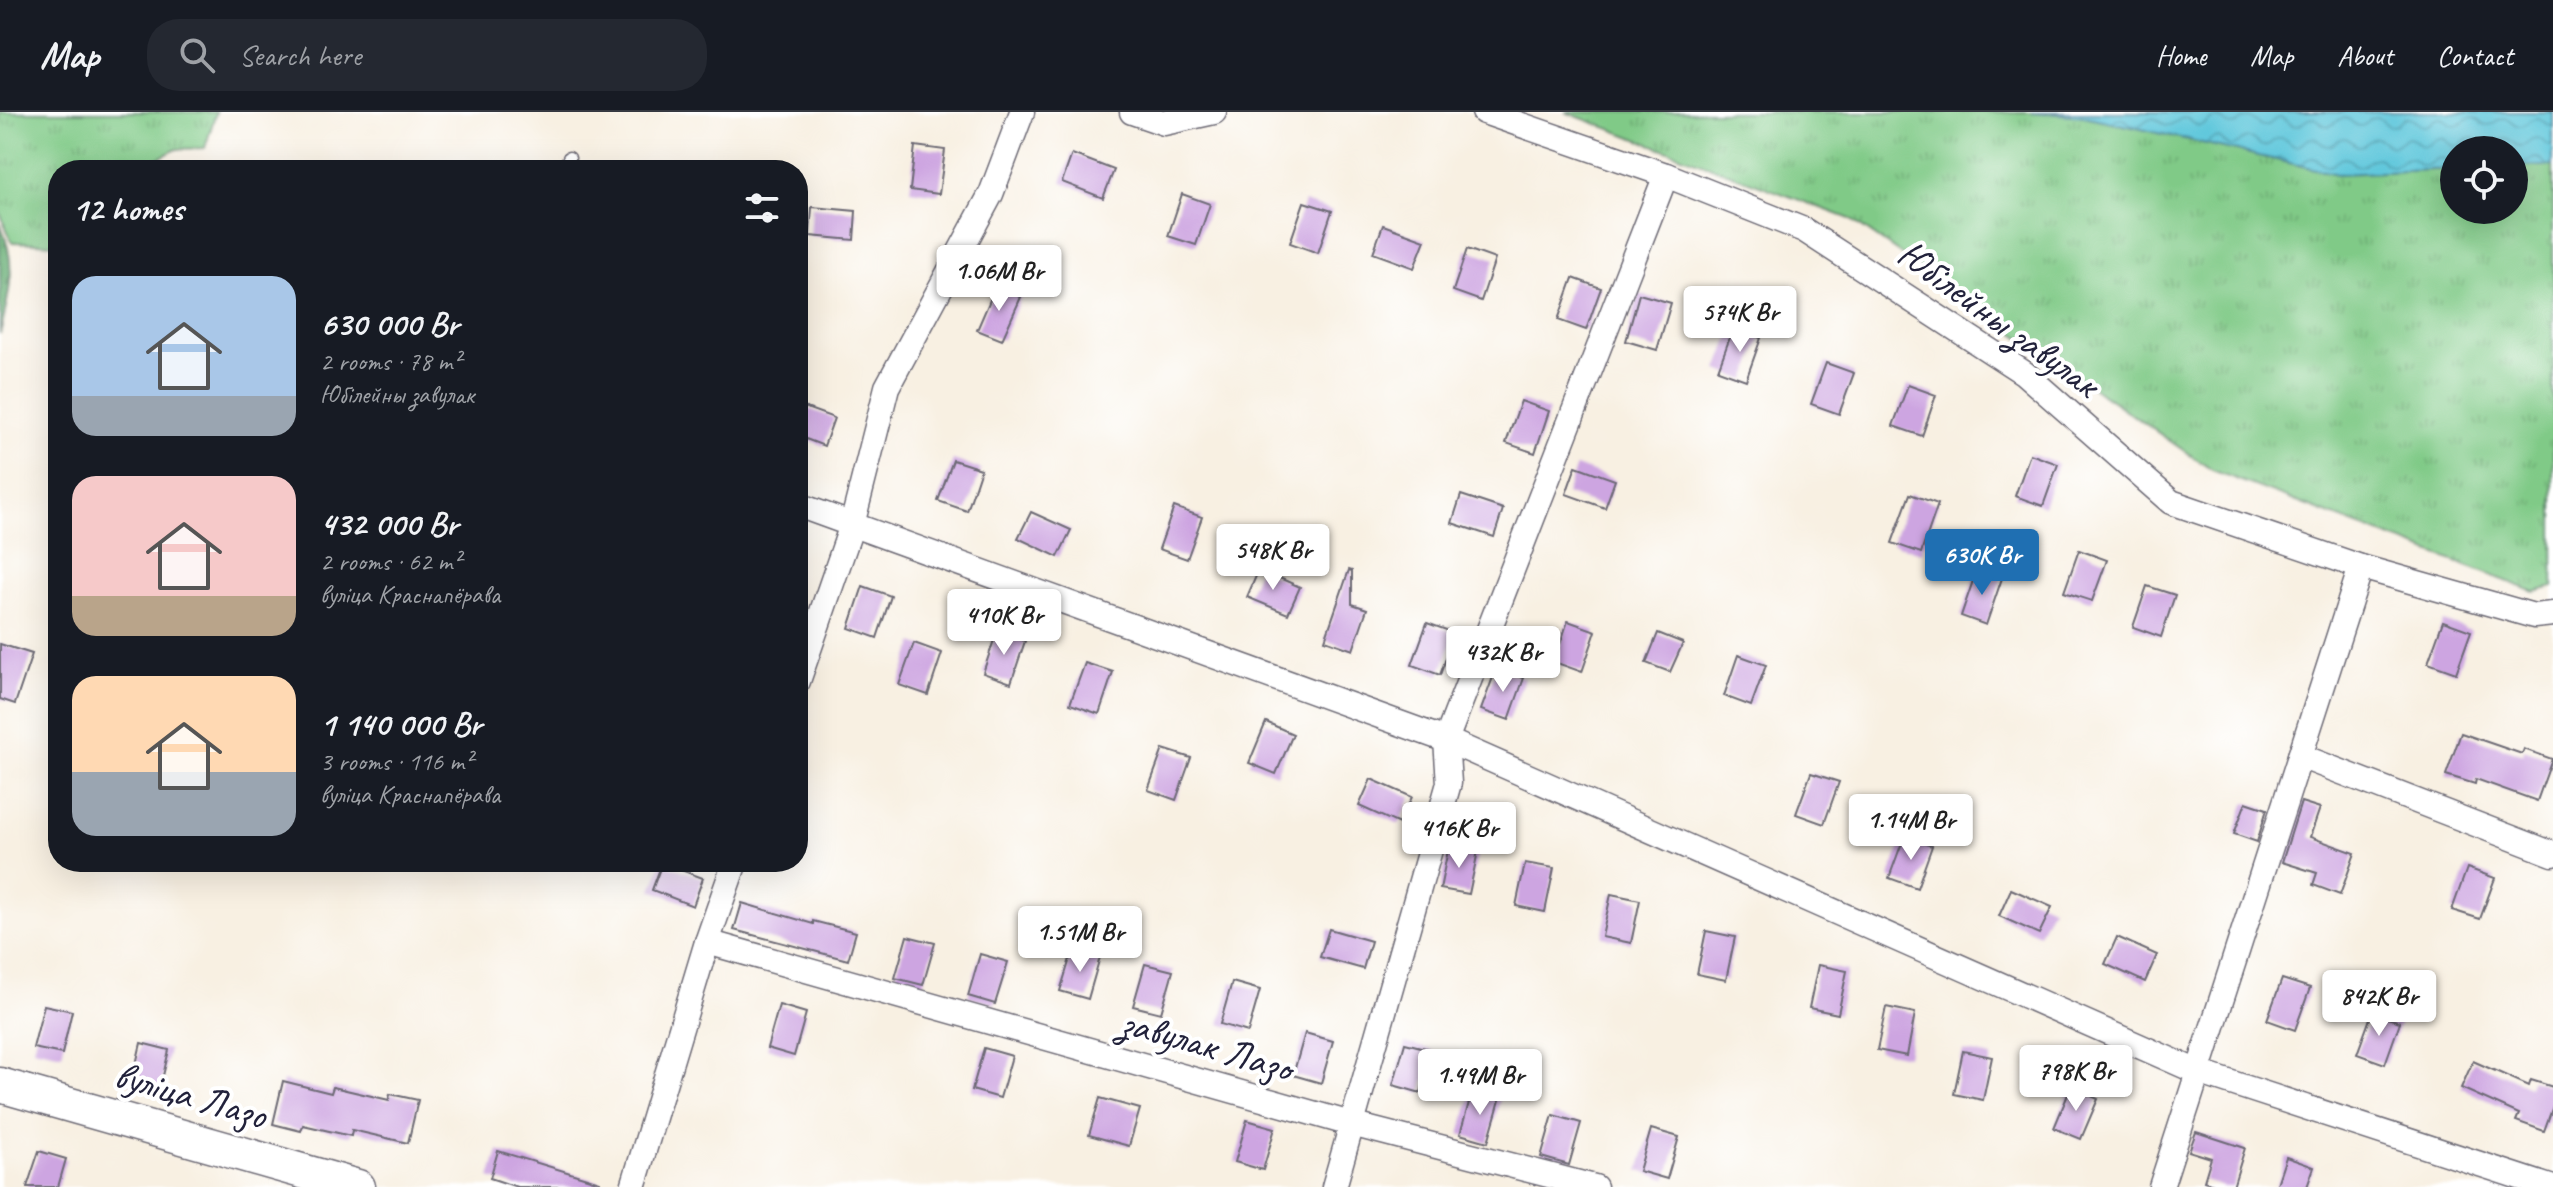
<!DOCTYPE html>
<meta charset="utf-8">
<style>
:root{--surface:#171b24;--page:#242831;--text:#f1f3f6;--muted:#9ea1a6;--line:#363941;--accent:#1f6fb2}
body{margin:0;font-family:Caveat,sans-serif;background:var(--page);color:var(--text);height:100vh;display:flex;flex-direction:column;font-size:30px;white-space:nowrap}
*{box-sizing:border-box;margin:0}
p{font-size:26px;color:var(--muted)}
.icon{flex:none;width:44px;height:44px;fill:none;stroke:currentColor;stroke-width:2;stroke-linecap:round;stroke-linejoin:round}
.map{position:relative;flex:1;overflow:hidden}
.drawer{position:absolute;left:48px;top:48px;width:760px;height:712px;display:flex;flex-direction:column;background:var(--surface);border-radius:32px;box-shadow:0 8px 32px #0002}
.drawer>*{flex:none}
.fabs{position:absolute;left:2440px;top:24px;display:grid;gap:16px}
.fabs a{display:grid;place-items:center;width:88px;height:88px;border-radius:50%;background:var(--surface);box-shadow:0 8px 32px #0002;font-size:40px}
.price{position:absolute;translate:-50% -68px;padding:0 18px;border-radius:8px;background:#fff;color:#222;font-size:26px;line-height:52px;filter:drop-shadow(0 2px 4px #0008)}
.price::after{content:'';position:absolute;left:50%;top:48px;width:24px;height:18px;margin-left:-12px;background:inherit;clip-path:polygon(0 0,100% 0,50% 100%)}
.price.active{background:var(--accent);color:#fff}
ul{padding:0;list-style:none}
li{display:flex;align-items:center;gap:24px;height:200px;padding:0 24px}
li span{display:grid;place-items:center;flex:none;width:224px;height:160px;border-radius:24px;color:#555}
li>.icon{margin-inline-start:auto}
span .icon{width:96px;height:96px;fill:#fffc;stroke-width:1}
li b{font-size:34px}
h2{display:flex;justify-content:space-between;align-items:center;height:96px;padding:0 24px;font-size:34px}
header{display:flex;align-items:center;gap:48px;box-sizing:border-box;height:112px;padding:0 40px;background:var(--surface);border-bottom:2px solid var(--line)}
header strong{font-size:38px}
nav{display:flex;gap:44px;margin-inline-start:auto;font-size:28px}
.search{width:560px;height:72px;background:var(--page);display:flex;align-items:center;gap:20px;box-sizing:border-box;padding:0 28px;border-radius:32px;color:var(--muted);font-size:30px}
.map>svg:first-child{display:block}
.grass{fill:url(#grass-tufts);stroke:#517661;stroke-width:2;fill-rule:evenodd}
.forest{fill:url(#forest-firs);stroke:#456858;stroke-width:2}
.water{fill:url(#water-waves);stroke:#41758c;stroke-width:2}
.building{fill:#cda5e1}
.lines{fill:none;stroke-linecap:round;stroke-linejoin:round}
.lane-casing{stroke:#6d6a75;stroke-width:15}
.street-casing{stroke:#6d6a75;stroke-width:27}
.secondary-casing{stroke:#6d6a75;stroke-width:37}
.lane{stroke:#fff;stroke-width:12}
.street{stroke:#fff;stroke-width:24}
.secondary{stroke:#fff;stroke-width:34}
.labels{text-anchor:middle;stroke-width:8;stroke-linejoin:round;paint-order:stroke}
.street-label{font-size:40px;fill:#22223b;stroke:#fff}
</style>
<header>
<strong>Map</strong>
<div class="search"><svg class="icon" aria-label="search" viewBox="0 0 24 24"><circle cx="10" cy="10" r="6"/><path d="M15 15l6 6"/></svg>Search here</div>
<nav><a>Home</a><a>Map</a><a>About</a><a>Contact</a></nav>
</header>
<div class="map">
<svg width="2553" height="1075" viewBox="0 0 2553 1075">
<defs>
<pattern id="grass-tufts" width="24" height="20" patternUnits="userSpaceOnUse" patternTransform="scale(2)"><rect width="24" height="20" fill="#80ca87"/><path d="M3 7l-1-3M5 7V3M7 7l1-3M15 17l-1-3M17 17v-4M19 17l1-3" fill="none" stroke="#6ead75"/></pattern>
<pattern id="forest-firs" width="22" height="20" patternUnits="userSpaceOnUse" patternTransform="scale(2)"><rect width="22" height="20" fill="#68ae74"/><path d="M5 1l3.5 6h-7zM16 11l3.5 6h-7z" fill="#558d60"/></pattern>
<pattern id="water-waves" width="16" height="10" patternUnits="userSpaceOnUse" patternTransform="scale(2)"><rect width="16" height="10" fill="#60c8dc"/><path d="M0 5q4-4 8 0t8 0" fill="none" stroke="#4fa2b4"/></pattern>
</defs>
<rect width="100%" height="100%" fill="#fff"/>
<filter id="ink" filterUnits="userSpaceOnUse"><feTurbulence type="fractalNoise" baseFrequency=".0125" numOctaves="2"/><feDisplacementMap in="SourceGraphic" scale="16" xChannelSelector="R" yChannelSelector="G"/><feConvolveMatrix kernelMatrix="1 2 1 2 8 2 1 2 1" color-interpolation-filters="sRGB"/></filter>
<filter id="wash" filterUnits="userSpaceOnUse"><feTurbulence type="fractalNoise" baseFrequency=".006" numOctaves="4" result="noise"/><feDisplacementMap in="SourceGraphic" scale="32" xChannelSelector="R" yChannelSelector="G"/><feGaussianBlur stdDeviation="1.8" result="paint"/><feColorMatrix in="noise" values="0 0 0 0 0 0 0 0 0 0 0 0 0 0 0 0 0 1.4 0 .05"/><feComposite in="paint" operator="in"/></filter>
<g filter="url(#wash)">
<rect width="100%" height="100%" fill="#f8f0e2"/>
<g class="grass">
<path d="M0 0H216L205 36 177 37 142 54 140 58H58V132L12 130 0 101Z"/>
<path d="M1565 0H2553V475L2535 480 2212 358 1850 107ZM2454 38H2514V98H2454Z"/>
</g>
<path class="forest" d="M0 111C18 155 10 178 0 222Z"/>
<path class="water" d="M2032 0H2553V54L2514 55V38H2454V57L2337 62 2084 4Z"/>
<g id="blocks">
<g class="building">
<path d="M915 34 945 38 939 82 910 78Z"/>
<path d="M1072 42 1114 58 1103 86 1062 70Z"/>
<path d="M1182 82 1210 92 1196 133 1168 124Z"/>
<path d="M1304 90 1332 99 1318 141 1290 131Z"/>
<path d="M812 95 856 99 854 128 810 124Z"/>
<path d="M1383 113 1425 128 1414 156 1373 141Z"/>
<path d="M1467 137 1495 147 1481 189 1453 179Z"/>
<path d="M1573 166 1601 176 1586 218 1558 208Z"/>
<path d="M996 174 1021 185 1002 228 977 218Z"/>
<path d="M1639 182 1671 191 1657 238 1626 229Z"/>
<path d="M1733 217 1761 226 1746 268 1718 258Z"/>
<path d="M1826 251 1854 261 1839 302 1811 292Z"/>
<path d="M1908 273 1936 283 1922 324 1893 314Z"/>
<path d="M1521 289 1549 299 1535 341 1506 331Z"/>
<path d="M798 293 834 306 824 334 798 324Z"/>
<path d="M2030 342 2058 352 2043 394 2015 384Z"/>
<path d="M953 348 981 357 967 399 938 389Z"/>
<path d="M1576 354 1615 368 1605 396 1566 382Z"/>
<path d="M1910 382 1938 392 1921 441 1892 431Z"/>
<path d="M1461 383 1503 397 1494 425 1452 411Z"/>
<path d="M1174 395 1202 405 1187 447 1159 437Z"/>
<path d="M1031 400 1071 418 1058 445 1018 426Z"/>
<path d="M2079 438 2107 448 2092 489 2064 480Z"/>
<path d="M1259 457 1300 475 1288 502 1247 485Z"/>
<path d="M1977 457 2002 466 1986 513 1961 504Z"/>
<path d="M1349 458 1352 459V492L1367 497 1353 538 1325 528Z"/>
<path d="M863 474 891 484 877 526 849 516Z"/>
<path d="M2147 474 2175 483 2161 525 2133 515Z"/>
<path d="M1568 509 1596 519 1582 560 1554 550Z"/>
<path d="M2443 509 2471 519 2456 561 2428 551Z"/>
<path d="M1427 511 1455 521 1440 563 1412 553Z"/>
<path d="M997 519 1025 529 1011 571 983 561Z"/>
<path d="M1658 521 1683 531 1670 560 1646 551Z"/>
<path d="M914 531 942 541 928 583 899 573Z"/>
<path d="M0 532 32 542 15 592 0 587Z"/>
<path d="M1738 543 1766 553 1751 594 1724 584Z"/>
<path d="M1085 551 1113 560 1099 602 1070 592Z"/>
<path d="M1496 557 1524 566 1509 608 1481 598Z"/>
<path d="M1266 610 1293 622 1276 662 1249 651Z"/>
<path d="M2461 621 2522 642 2524 637 2552 647 2537 689 2476 667 2475 672 2446 663Z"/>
<path d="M1163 637 1191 646 1176 688 1148 678Z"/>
<path d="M1811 661 1839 670 1824 712 1796 702Z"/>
<path d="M1371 667 1412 685 1399 712 1359 694Z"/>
<path d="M2246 690 2267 697 2257 730 2234 722Z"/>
<path d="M2301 690 2320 696 2310 725 2355 741 2340 783 2313 773 2317 761 2282 750Z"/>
<path d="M1904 725 1932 734 1917 776 1889 766Z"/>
<path d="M1449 733 1478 739 1469 782 1440 777Z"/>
<path d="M662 751 703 766 693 794 652 778Z"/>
<path d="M1525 751 1554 756 1545 800 1516 794Z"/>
<path d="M2467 756 2495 766 2480 807 2452 798Z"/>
<path d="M2011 777 2052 795 2039 822 1999 804Z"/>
<path d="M1611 782 1640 788 1631 831 1602 825Z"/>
<path d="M742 791 813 812V809L856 820 848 848 734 818Z"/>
<path d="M1329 817 1371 829 1363 857 1320 845Z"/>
<path d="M1706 819 1735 825 1726 868 1697 862Z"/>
<path d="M907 824 935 831 923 873 895 866Z"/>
<path d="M2117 825 2157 843 2145 870 2105 852Z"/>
<path d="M1073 837 1100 845 1088 887 1060 879Z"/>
<path d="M980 842 1008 850 995 892 968 884Z"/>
<path d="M1145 852 1173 859 1161 901 1133 894Z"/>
<path d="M1818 853 1847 859 1838 902 1809 896Z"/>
<path d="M2282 867 2310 876 2295 918 2267 908Z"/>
<path d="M1232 870 1260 878 1248 920 1220 912Z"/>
<path d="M44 893 72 899 62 942 33 936Z"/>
<path d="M779 893 806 901 794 944 767 936Z"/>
<path d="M1886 895 1915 901 1907 944 1877 938Z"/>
<path d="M2372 901 2400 910 2385 952 2357 942Z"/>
<path d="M1305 921 1333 929 1321 971 1293 963Z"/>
<path d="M141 931 169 938 159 981 131 974Z"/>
<path d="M1405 931 1433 938 1421 981 1393 973Z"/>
<path d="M984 936 1012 944 1000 986 972 978Z"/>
<path d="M1963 939 1992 945 1983 988 1954 982Z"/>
<path d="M2473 949 2529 974 2531 968 2553 975V994L2544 1019 2516 1009 2519 1002 2461 976Z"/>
<path d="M283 969 331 981 333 975 389 988 390 982 418 988 408 1031 352 1018 351 1024 303 1013 301 1019 273 1012Z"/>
<path d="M2071 975 2098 987 2081 1027 2054 1016Z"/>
<path d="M1472 980 1500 988 1488 1030 1460 1022Z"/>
<path d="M1100 986 1140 997 1129 1034 1089 1023Z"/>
<path d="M1553 1003 1581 1011 1569 1053 1541 1045Z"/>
<path d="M1247 1008 1275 1016 1263 1058 1235 1050Z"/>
<path d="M1651 1017 1679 1025 1667 1067 1639 1059Z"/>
<path d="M2196 1020 2245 1036 2233 1075H2223L2204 1069 2211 1046 2189 1039Z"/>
<path d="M39 1039 66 1047 58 1075H27Z"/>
<path d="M498 1039 600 1070V1075H517L490 1066Z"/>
<path d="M2286 1045 2314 1055 2307 1075H2276Z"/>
</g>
</g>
</g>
<g filter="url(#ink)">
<use href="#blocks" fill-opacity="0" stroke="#6d6a75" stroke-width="2"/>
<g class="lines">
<g class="lane-casing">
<path id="lane" d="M565 58 569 46"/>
</g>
<g class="street-casing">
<g id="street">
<path d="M1132 0 1164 11 1214 0"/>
<path d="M1484 0 1666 63 1804 118 2024 261 2171 390 2361 455 2534 504 2553 502"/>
<path d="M798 393 1446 628 2198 960 2550 1075"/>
<path d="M798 569 852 413 887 275 991 82 1022 0"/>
<path d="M2300 644 2553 742"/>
<path d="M707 830 1351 1012 1595 1075"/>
<path d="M633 1075 707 830 735 750"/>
<path d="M1334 1075 1449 671 1446 628 1666 63"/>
<path d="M2161 1075 2361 455"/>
</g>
</g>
<g class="secondary-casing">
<path id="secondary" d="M0 973 358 1075"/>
</g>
<use href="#lane" class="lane"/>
<use href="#street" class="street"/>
<use href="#secondary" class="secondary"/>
</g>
</g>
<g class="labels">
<g class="street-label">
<text transform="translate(1999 206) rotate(36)" y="14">Юбілейны завулак</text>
<text transform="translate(1207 932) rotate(16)" y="14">завулак Лазо</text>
<text transform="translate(191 982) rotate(16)" y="14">вуліца Лазо</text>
</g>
</g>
</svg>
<div class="fabs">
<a><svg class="icon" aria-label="locate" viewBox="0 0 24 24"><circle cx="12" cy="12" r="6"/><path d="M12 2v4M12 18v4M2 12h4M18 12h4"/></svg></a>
</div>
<b class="price" style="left:999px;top:201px">1.06M Br</b>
<b class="price" style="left:1740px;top:242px">574K Br</b>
<b class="price" style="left:1273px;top:480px">548K Br</b>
<b class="price active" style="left:1982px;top:485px">630K Br</b>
<b class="price" style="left:1004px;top:545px">410K Br</b>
<b class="price" style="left:1503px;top:582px">432K Br</b>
<b class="price" style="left:1911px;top:750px">1.14M Br</b>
<b class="price" style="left:1459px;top:758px">416K Br</b>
<b class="price" style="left:1080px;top:862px">1.51M Br</b>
<b class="price" style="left:2379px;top:926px">842K Br</b>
<b class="price" style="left:2076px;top:1001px">798K Br</b>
<b class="price" style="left:1480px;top:1005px">1.49M Br</b>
<section class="drawer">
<h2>12 homes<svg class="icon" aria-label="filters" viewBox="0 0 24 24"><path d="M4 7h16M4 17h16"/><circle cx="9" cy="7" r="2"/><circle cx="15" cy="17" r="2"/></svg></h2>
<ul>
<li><span style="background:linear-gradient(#a9c7e8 75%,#9aa5b1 0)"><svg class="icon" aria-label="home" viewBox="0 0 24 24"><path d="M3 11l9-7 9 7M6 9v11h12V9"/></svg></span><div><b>630 000 Br</b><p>2 rooms · 78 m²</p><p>Юбілейны завулак</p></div></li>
<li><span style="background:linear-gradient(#f6c9c9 75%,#b9a48a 0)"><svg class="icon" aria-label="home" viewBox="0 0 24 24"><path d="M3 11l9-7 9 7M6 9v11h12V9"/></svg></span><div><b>432 000 Br</b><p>2 rooms · 62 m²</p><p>вуліца Краснапёрава</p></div></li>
<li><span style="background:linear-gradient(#ffd9b3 60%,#9aa5b1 0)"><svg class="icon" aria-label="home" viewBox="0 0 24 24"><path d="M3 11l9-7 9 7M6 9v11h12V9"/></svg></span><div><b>1 140 000 Br</b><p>3 rooms · 116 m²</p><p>вуліца Краснапёрава</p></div></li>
</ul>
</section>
</div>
